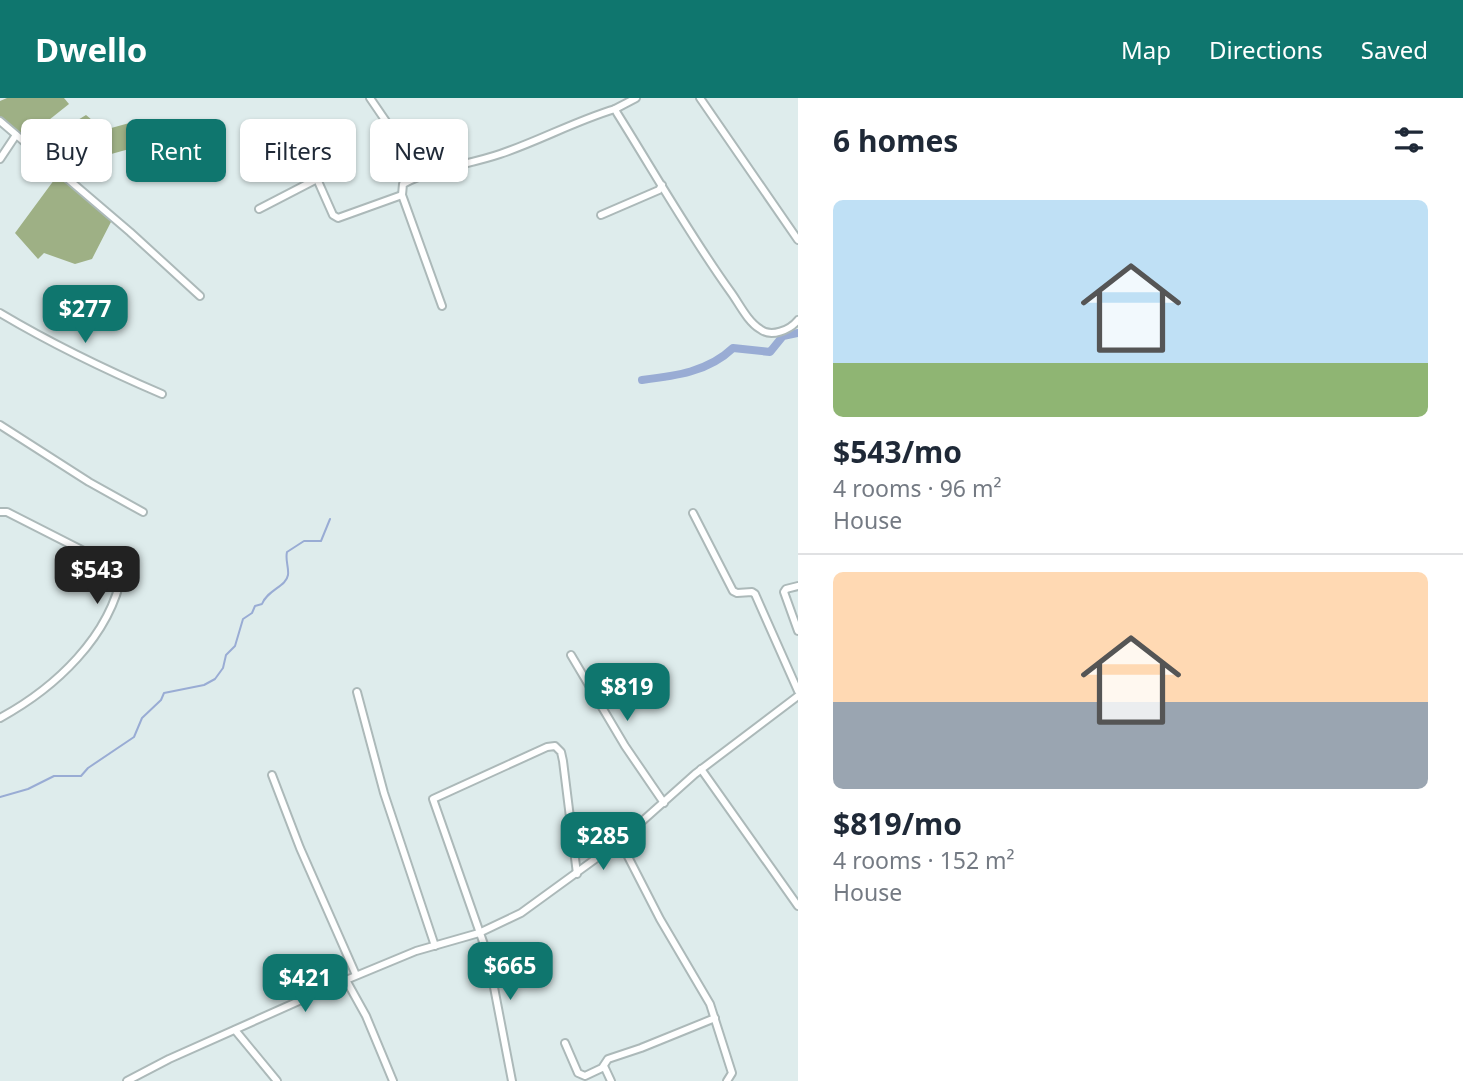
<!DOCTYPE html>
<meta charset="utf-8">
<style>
:root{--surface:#fff;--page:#f6f6f7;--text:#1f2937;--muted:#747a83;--line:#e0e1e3;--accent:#0f766e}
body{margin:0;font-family:"Noto Sans",sans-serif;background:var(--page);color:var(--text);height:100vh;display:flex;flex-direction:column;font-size:26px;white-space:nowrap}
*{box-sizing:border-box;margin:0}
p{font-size:23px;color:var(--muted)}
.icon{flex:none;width:38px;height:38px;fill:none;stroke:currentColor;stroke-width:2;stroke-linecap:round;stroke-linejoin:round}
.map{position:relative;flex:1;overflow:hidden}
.side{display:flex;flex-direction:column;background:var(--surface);width:665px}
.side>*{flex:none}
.hud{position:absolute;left:21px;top:21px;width:665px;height:63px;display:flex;gap:14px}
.price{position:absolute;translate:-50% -60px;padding:0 16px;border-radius:14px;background:var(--accent);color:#fff;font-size:23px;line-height:46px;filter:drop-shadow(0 2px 4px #0008)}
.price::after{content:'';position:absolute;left:50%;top:42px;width:21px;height:16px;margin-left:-10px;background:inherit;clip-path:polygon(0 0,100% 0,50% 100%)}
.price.selected{background:#222;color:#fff}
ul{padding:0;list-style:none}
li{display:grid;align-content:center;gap:14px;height:371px;padding:0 35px}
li+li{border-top:2px solid var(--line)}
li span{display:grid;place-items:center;height:217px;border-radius:10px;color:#555}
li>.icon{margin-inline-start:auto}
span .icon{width:126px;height:126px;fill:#fffc;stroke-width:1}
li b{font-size:30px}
h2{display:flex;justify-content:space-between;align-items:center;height:84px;padding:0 35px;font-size:30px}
.chip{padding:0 24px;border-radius:10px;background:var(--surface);box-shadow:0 2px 5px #0004;font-size:24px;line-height:63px}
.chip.selected{background:var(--accent);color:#fff}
header{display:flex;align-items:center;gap:42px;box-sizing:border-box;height:98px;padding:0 35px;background:var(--accent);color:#fff}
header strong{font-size:33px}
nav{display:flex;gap:38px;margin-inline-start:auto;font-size:24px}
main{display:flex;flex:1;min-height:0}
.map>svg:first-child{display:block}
.forest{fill:#9eb085}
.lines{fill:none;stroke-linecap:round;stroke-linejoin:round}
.stream{stroke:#99acd4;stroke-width:2}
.river{stroke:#99acd4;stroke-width:8}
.minor-casing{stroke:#acb9b9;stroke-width:10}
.minor{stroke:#fff;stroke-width:6}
</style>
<header>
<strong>Dwello</strong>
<nav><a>Map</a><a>Directions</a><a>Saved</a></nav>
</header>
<main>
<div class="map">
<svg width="798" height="983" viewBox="0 0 798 983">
<rect width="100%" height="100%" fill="#deecec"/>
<g class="forest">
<path d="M7 0H64L69 6 25 41 0 20V3Z"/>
<path d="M86 17 104 32 133 24 140 48 61 70 35 48Z"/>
<path d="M57 78 112 122 92 161 75 166 44 155 38 161 15 135Z"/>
</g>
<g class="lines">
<path class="stream" d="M0 699 28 691 54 678H81L88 670 134 639 142 620 161 602 164 595 204 587 215 581 223 570 226 557 235 548 243 521 252 515 255 508 262 506C268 491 286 489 288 477 289 469 285 462 287 454L304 443H321L330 421"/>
<path class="river" d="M642 282C675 278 708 274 733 250L770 254 783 238 798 235"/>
<g class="minor-casing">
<g id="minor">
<path d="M370 0 422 76"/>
<path d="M636 0 615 11 617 15C654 74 689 136 730 193 739 205 747 223 760 231 771 240 790 232 798 222"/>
<path d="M700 0 798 142"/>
<path d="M0 23 130 134 200 198"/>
<path d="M0 61 16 37"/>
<path d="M259 111 317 81 333 117 338 120 402 97"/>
<path d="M601 117 659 92 662 87"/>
<path d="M442 208 402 97 403 86C433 70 468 67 500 56 539 43 575 23 615 11"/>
<path d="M0 215C52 246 106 272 162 296"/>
<path d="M0 327 89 384 143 414"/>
<path d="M0 414H7L121 472 122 475C110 539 55 590 0 620"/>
<path d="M693 415 733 493 737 495 752 494 755 496 798 593"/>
<path d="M798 488 786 491 784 494 798 533"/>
<path d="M571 557 625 648 664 705"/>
<path d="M357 594 384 695 435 848"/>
<path d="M701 671 798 808"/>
<path d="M272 677 300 750 356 877"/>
<path d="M620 743 660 821 710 906 732 975 727 983"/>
<path d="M346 882 366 918 393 983"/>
<path d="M235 932 277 983"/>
<path d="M565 945 578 975 585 978 602 970 608 961 641 950 715 920"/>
<path d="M604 968 611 983"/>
<path d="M127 983 169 961 346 882 416 853 479 835 521 815 620 743 695 676 798 598"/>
<path d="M512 983 488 858 433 701 547 649 555 648 561 654 563 663 577 776"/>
</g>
</g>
<use href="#minor" class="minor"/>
</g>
</svg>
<b class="price" style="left:85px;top:247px">$277</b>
<b class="price selected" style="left:97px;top:508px">$543</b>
<b class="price" style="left:627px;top:625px">$819</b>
<b class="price" style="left:603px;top:774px">$285</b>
<b class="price" style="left:510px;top:904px">$665</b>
<b class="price" style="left:305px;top:916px">$421</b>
<div class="hud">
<a class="chip">Buy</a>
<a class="chip selected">Rent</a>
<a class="chip">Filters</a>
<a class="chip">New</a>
</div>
</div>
<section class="side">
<h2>6 homes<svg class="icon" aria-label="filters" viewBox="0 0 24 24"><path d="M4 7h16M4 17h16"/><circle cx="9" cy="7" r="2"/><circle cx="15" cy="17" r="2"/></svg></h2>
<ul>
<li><span style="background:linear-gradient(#bfe0f5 75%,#8fb573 0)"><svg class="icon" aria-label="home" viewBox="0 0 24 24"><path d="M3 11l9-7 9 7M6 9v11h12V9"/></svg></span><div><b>$543/mo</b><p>4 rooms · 96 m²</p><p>House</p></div></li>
<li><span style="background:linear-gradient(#ffd9b3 60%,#9aa5b1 0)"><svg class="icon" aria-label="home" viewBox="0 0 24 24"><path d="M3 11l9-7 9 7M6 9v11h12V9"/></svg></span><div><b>$819/mo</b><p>4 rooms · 152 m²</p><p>House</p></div></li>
</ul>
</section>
</main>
